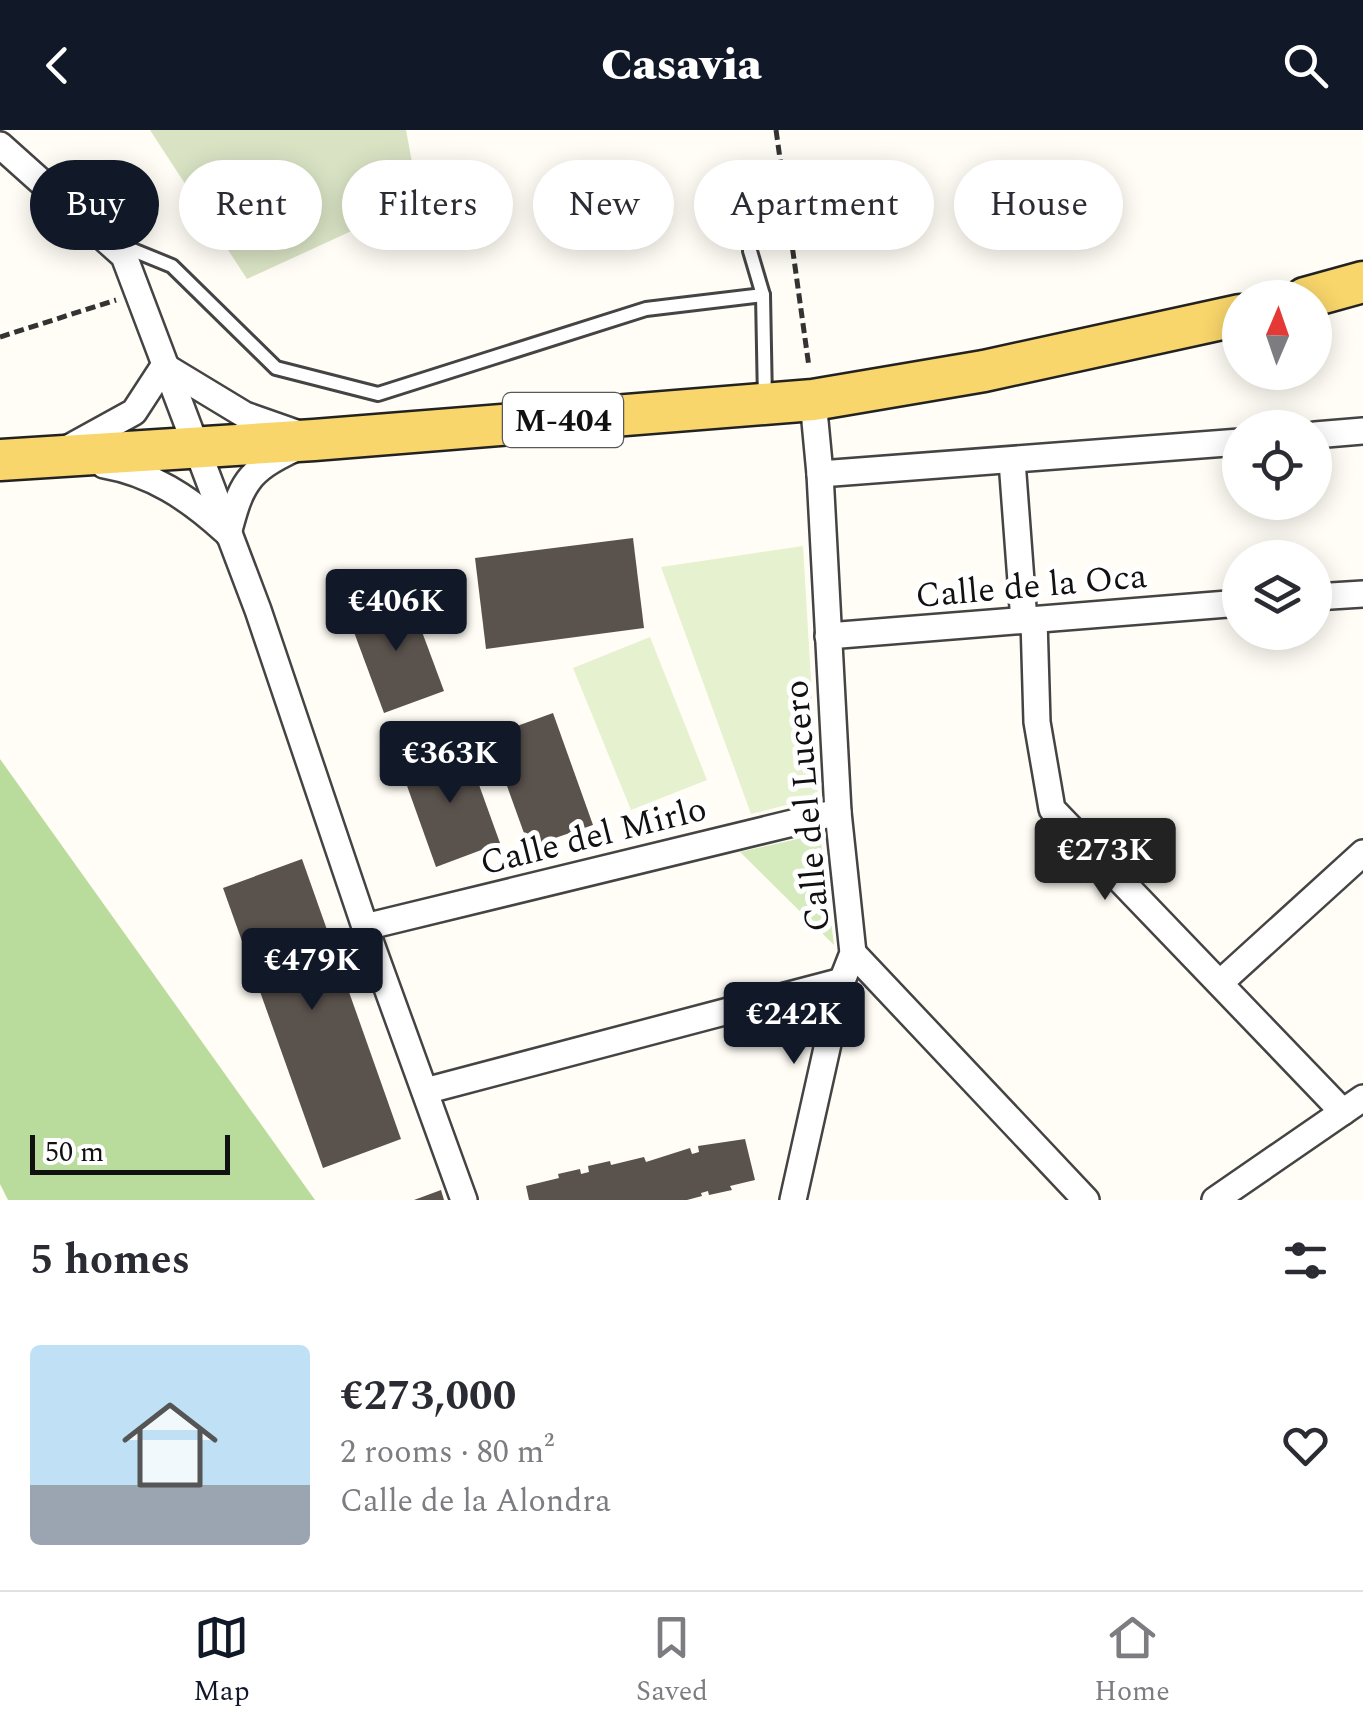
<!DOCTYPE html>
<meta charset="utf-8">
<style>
:root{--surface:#fff;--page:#f7f7f7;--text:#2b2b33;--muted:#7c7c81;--line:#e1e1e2;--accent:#111827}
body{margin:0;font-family:Spectral,serif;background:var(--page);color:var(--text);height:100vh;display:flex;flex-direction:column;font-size:38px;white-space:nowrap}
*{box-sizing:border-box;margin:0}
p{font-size:32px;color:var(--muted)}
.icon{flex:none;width:55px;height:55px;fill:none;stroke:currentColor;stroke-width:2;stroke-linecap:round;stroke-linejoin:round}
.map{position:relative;height:1070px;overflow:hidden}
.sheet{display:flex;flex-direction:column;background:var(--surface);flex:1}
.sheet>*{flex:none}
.guide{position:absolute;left:30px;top:30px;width:1305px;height:90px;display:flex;gap:20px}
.needle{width:65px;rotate:2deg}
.controls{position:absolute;left:1222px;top:150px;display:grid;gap:20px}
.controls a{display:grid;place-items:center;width:110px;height:110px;border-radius:50%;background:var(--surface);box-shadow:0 5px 25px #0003;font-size:50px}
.scale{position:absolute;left:30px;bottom:25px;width:200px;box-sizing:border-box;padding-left:10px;border:5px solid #111;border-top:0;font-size:28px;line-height:35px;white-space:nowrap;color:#111;-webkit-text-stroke:8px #fff;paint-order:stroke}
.price{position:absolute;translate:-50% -85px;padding:0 22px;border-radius:10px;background:var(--accent);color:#fff;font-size:32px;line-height:65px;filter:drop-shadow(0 2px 5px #0008)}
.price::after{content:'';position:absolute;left:50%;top:60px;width:30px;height:22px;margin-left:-15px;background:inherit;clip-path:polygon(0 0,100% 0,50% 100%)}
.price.on{background:#222;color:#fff}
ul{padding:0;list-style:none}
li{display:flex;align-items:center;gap:30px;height:250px;padding:0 30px}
li span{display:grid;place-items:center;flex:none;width:280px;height:200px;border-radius:10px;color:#555}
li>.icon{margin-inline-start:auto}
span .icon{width:120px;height:120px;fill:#fffc;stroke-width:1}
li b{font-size:42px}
h2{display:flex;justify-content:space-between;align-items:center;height:120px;padding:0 30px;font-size:42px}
.tag{padding:0 35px;border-radius:45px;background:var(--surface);box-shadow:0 5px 25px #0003;font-size:35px;line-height:90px}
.tag.on{background:var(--accent);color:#fff}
header{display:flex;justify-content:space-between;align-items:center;height:130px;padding:0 30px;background:var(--accent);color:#fff;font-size:45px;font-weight:800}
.tab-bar{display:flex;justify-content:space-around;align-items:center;height:140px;border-top:2px solid var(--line);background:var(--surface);font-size:28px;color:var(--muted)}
.tab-bar a{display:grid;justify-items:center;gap:5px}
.tab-bar .on{color:var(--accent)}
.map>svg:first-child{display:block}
.green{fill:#d5ebbd}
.forest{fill:#b9dc9c}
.cemetery{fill:#d9e3c4}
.pitch{fill:#e6f2cf}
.building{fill:#5a524d}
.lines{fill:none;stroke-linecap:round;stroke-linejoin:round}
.lane-casing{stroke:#444;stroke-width:18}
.street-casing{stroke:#444;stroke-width:30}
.primary-casing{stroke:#222;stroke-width:45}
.path{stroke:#333;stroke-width:5;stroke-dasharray:10 5;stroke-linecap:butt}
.lane{stroke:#fff;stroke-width:12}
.street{stroke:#fff;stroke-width:25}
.primary{stroke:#f9d66b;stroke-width:40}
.labels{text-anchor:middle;stroke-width:10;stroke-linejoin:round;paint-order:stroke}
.shield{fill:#fff;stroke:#585858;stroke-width:2.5}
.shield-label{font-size:32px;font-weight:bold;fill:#111}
.street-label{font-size:35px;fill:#111;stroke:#fff}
</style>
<header><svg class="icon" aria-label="back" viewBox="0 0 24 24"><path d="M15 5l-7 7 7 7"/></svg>Casavia<svg class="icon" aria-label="search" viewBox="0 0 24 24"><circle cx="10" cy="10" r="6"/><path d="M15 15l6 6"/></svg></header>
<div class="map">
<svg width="1363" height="1070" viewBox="0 0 1363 1070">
<rect width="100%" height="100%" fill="#fffdf5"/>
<path class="green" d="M820 704 834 815 740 722Z"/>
<path class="forest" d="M0 629 315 1070H8L0 1054Z"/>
<path class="cemetery" d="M150 0H406L419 70 247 149Z"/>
<g class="pitch">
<path d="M803 416 818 667 751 684 661 437Z"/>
<path d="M650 507 707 650 631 680 573 538Z"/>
</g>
<g class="building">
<path d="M633 408 644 498 486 519 475 428Z"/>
<path d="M408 464 444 561 384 583 348 486Z"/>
<path d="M553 583 593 695 529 717 489 606Z"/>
<path d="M465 616 500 713 436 737 401 639Z"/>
<path d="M302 729 401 1009 323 1038 223 758Z"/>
<path d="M745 1009 755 1050 730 1056 732 1060 709 1065 708 1061 701 1063 702 1066 687 1070H529L526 1056 559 1048 558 1044 580 1039 581 1044 589 1042 588 1036 610 1031 611 1035 644 1027 646 1032 690 1018 692 1024 699 1022 698 1016Z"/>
<path d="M441 1060 444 1070H414Z"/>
</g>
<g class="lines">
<g class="lane-casing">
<g id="lane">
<path d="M123 116 172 136 276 238 378 264 646 179 763 165"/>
<path d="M750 121 763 165 765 271"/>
</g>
</g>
<g class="street-casing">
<g id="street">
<path d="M0 15 124 126 258 480 365 797 464 1070"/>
<path d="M1315 305 1363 301"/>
<path d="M65 320 134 282 164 236 245 285 299 304"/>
<path d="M1012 331 1024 491"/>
<path d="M104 335C151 343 189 368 224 400"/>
<path d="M820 344 1240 312"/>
<path d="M228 404C241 354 247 341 294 319"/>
<path d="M1315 467 1363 464"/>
<path d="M1034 490 1037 592 1052 679 1343 982"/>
<path d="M828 506 1240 473"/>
<path d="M365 797 838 682"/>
<path d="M853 823 1086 1070"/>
<path d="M1220 853 1363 723"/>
<path d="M425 961 842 851"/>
<path d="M793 1070 842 851 853 823 838 682 820 344 813 270"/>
<path d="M1215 1070 1363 968"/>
</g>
</g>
<g class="primary-casing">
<g id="primary">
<path d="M1305 168 1363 152"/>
<path d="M0 330 314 310 813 270 984 241 1240 185"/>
</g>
</g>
<g class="path">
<path d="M776 0 809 237"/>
<path d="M0 207 116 170"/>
</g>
<use href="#lane" class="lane"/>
<use href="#street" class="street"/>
<use href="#primary" class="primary"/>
</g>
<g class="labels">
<rect class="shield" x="503" y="263" width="120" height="54" rx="8"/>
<g class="shield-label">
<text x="563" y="301">M-404</text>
</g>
<g class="street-label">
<text transform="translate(1031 455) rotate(-5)" y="12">Calle de la Oca</text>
<text transform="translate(806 676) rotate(-95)" y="12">Calle del Lucero</text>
<text transform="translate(593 705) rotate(-14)" y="12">Calle del Mirlo</text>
</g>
</g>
</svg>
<div class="controls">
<a><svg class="needle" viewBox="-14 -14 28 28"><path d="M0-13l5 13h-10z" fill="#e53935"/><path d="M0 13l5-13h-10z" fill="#7c7c81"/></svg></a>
<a><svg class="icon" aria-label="locate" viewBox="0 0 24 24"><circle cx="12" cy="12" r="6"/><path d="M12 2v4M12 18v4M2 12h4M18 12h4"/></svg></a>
<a><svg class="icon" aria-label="layers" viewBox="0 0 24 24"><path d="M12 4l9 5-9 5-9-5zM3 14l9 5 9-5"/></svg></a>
</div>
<div class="scale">50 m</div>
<b class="price" style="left:396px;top:524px">€406K</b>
<b class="price" style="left:450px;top:676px">€363K</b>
<b class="price on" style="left:1105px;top:773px">€273K</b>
<b class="price" style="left:312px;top:883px">€479K</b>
<b class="price" style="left:794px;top:937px">€242K</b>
<div class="guide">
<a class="tag on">Buy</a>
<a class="tag">Rent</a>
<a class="tag">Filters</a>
<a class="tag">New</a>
<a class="tag">Apartment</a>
<a class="tag">House</a>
</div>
</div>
<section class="sheet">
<h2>5 homes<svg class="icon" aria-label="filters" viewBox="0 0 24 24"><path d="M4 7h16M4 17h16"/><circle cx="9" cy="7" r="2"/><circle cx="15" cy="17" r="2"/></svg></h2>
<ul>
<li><span style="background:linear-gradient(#bfe0f5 70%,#9aa5b1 0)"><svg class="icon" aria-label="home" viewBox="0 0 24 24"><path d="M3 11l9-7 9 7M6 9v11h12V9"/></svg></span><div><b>€273,000</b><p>2 rooms · 80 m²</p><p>Calle de la Alondra</p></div><svg class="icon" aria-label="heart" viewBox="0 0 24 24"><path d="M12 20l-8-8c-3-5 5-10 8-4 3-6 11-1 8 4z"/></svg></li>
</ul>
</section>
<nav class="tab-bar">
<a class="on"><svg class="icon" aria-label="map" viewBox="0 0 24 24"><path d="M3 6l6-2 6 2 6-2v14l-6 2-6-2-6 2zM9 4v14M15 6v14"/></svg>Map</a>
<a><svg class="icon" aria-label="saved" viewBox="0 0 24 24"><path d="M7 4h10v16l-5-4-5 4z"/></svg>Saved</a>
<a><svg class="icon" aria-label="home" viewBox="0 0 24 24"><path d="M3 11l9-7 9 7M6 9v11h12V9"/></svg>Home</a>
</nav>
